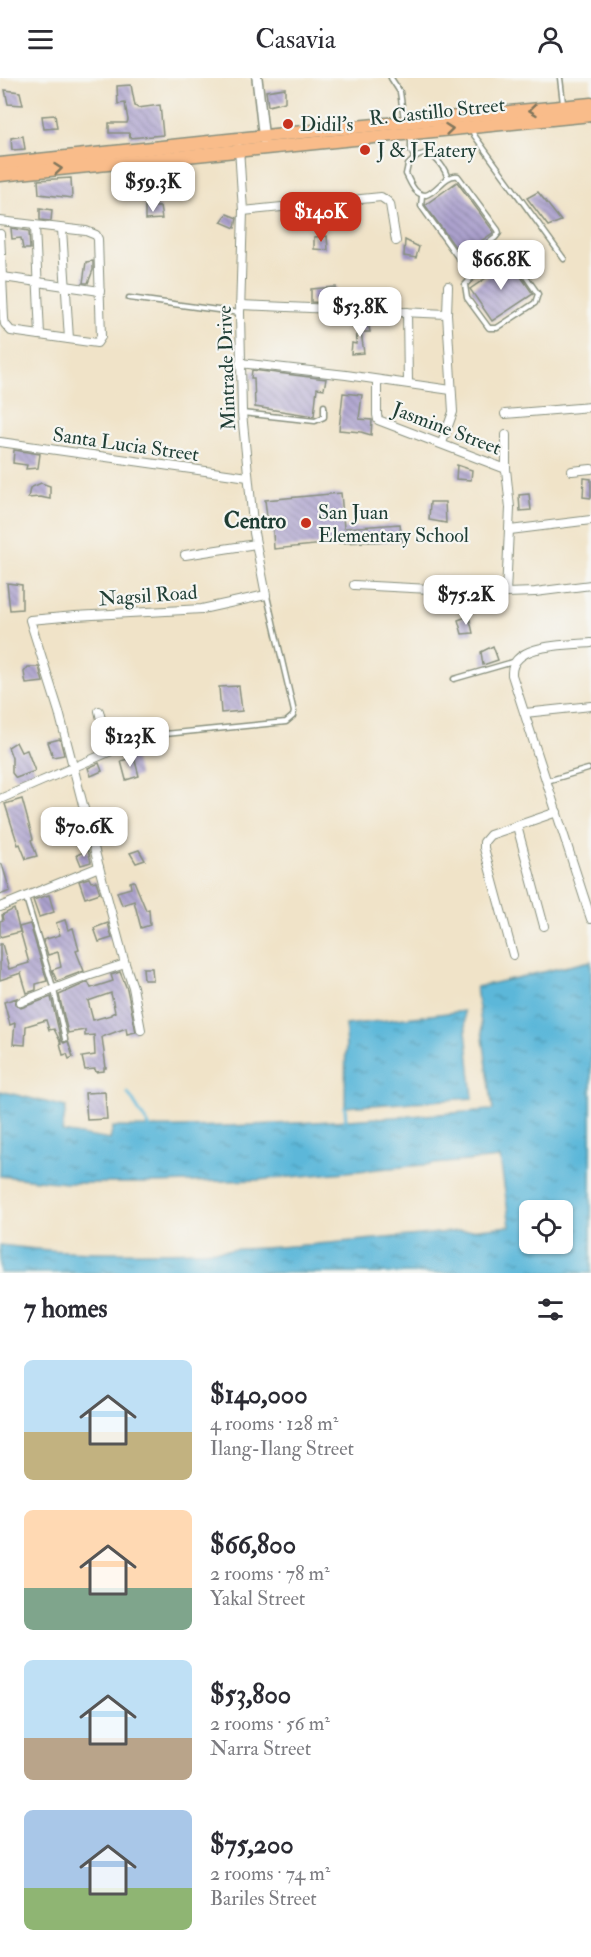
<!DOCTYPE html>
<meta charset="utf-8">
<style>
:root{--surface:#fff;--page:#f7f7f7;--text:#2b2b33;--muted:#7c7c81;--accent:#c8321e}
body{margin:0;font-family:"IM FELL Double Pica",serif;background:var(--page);color:var(--text);height:100vh;display:flex;flex-direction:column;font-size:22px;white-space:nowrap}
*{box-sizing:border-box;margin:0}
p{font-size:20px;color:var(--muted)}
.icon{flex:none;width:33px;height:33px;fill:none;stroke:currentColor;stroke-width:2;stroke-linecap:round;stroke-linejoin:round}
.map{position:relative;height:1195px;overflow:hidden}
.panel{display:flex;flex-direction:column;background:var(--surface);flex:1}
.panel>*{flex:none}
.buttons{position:absolute;left:519px;top:1122px;display:grid;gap:12px}
.buttons a{display:grid;place-items:center;width:54px;height:54px;border-radius:9px;background:var(--surface);box-shadow:0 2px 4px #0004;font-size:30px}
.price{position:absolute;translate:-50% -51px;padding:0 14px;border-radius:12px;background:#fff;color:#222;font-size:20px;line-height:39px;filter:drop-shadow(0 2px 3px #0008)}
.price::after{content:'';position:absolute;left:50%;top:36px;width:18px;height:14px;margin-left:-9px;background:inherit;clip-path:polygon(0 0,100% 0,50% 100%)}
.price.on{background:var(--accent);color:#fff}
ul{padding:0;list-style:none}
li{display:flex;align-items:center;gap:18px;height:150px;padding:0 24px}
li span{display:grid;place-items:center;flex:none;width:168px;height:120px;border-radius:9px;color:#555}
li>.icon{margin-inline-start:auto}
span .icon{width:72px;height:72px;fill:#fffc;stroke-width:1}
li b{font-size:26px}
h2{display:flex;justify-content:space-between;align-items:center;height:72px;padding:0 24px;font-size:26px}
header{display:flex;justify-content:space-between;align-items:center;height:78px;padding:0 24px;background:var(--surface);font-size:27px;font-weight:600}
.map>svg:first-child{display:block}
.water{fill:url(#water-ripples);stroke:#3d7a86;stroke-width:1.5;fill-rule:evenodd}
.lines{fill:none;stroke-linecap:round;stroke-linejoin:round}
.stream{stroke:#5bb7d9;stroke-width:3}
.building{fill:url(#building-back-hatch);fill-rule:evenodd}
.service-casing{stroke:#88907e;stroke-width:7}
.minor-casing{stroke:#88907e;stroke-width:10}
.tertiary-casing{stroke:#88907e;stroke-width:12}
.primary-casing{stroke:#88907e;stroke-width:15}
.service{stroke:#fff;stroke-width:4}
.minor{stroke:#fff;stroke-width:8}
.tertiary{stroke:#fff;stroke-width:9}
.primary{stroke:#f9bc8a;stroke-width:12}
.oneway{stroke:#81765b}
.poi-dot{fill:#c8321e;stroke:#f6f6f2;stroke-width:2}
.labels{text-anchor:middle;stroke-width:4.5;stroke-linejoin:round;paint-order:stroke}
.street-label{font-size:20px;fill:#1f3d34;stroke:#f6f6f2}
.poi-label{font-size:20px;fill:#1f3d34;stroke:#f6f6f2;text-anchor:start}
.quarter-label{font-size:22px;font-weight:bold;fill:#1f3d34;stroke:#f6f6f2}
</style>
<header><svg class="icon" aria-label="menu" viewBox="0 0 24 24"><path d="M4 6h16M4 12h16M4 18h16"/></svg>Casavia<svg class="icon" aria-label="person" viewBox="0 0 24 24"><circle cx="12" cy="8" r="4"/><path d="M4 21q1-7 8-7t8 7"/></svg></header>
<div class="map">
<svg width="591" height="1195" viewBox="0 0 591 1195">
<defs>
<pattern id="water-ripples" width="26" height="14" patternUnits="userSpaceOnUse" patternTransform="scale(1.5)"><rect width="26" height="14" fill="#5bb7d9"/><path d="M2 4q2-2 4 0t4 0M15 11q2-2 4 0t4 0" fill="none" stroke="#4b96b1"/></pattern>
<pattern id="building-back-hatch" width="6" height="6" patternUnits="userSpaceOnUse" patternTransform="scale(1.5)"><rect width="6" height="6" fill="#aca1cd"/><path d="M-1 5l2 2M0 0l6 6M5-1l2 2" fill="none" stroke="#8b84a7"/></pattern>
</defs>
<rect width="100%" height="100%" fill="#f6f6f2"/>
<filter id="ink" filterUnits="userSpaceOnUse"><feTurbulence type="fractalNoise" baseFrequency=".0167" numOctaves="2"/><feDisplacementMap in="SourceGraphic" scale="12" xChannelSelector="R" yChannelSelector="G"/><feConvolveMatrix kernelMatrix="1 2 1 2 8 2 1 2 1" color-interpolation-filters="sRGB"/></filter>
<filter id="wash" filterUnits="userSpaceOnUse"><feTurbulence type="fractalNoise" baseFrequency=".008" numOctaves="4" result="noise"/><feDisplacementMap in="SourceGraphic" scale="24" xChannelSelector="R" yChannelSelector="G"/><feGaussianBlur stdDeviation="1.35" result="paint"/><feColorMatrix in="noise" values="0 0 0 0 0 0 0 0 0 0 0 0 0 0 0 0 0 1.4 0 .05"/><feComposite in="paint" operator="in"/></filter>
<g filter="url(#wash)">
<rect width="100%" height="100%" fill="#f0e3c8"/>
<g class="water">
<path d="M591 883V1195H0V1167C21 1169 42 1172 64 1173 212 1179 362 1163 510 1148L500 1080 258 1102 156 1105H66L0 1098V1013L66 1029 62 1054 110 1062 113 1049C240 1051 367 1041 493 1032L476 909ZM530 1132H562V1166H530Z"/>
<path d="M464 933 473 1020 345 1029 346 947Z"/>
</g>
<g class="lines">
<g class="stream">
<path d="M128 1015 150 1050"/>
<path d="M345 1029 346 1043"/>
</g>
</g>
<g id="blocks">
<g class="building">
<path d="M131 7 135 28 138 30 160 27 163 57 130 60 129 55H109V45H127L128 42 125 25 118 26 117 8Z"/>
<path d="M285 10V24L268 28 266 13Z"/>
<path d="M5 12 20 14 23 27 8 26Z"/>
<path d="M55 37 57 50 44 51 42 38Z"/>
<path d="M23 58 25 71 12 72 11 60Z"/>
<path d="M191 90 193 111 178 113V114L162 113 163 93Z"/>
<path d="M71 100 72 120 39 116 38 102Z"/>
<path d="M457 104 494 154 461 177 425 127Z"/>
<path d="M538 114 561 143 548 148 527 120Z"/>
<path d="M145 128 160 129 162 141 145 142Z"/>
<path d="M40 130 52 132 51 143 40 142Z"/>
<path d="M227 136 237 140 235 150 221 144Z"/>
<path d="M11 150 29 153 30 171H23L21 160 12 161Z"/>
<path d="M327 158 328 172 314 171V159Z"/>
<path d="M405 162 419 169 416 180 404 178Z"/>
<path d="M93 183V192L88 205H83L86 184Z"/>
<path d="M508 185 512 186 533 216 492 243 470 211Z"/>
<path d="M336 209V225L311 224V211Z"/>
<path d="M368 244 370 254H361L364 275 351 276 352 265 356 266 358 245Z"/>
<path d="M252 292 326 301 324 311 317 310 314 338 255 329 254 300H251Z"/>
<path d="M343 315 362 317 359 341 372 342 371 357 361 354 339 352Z"/>
<path d="M14 372 40 376 38 390 26 391 27 387 13 385Z"/>
<path d="M457 387 472 392 471 402 456 401Z"/>
<path d="M584 400 591 401V420L583 419Z"/>
<path d="M41 405 50 408V421L40 419 28 420 30 410Z"/>
<path d="M341 415 344 450 400 446 402 463 335 465 274 471 272 439H267L265 422Z"/>
<path d="M529 416 531 432 520 433 519 417Z"/>
<path d="M430 424H445L446 445 429 442Z"/>
<path d="M7 505 22 507V531L10 532Z"/>
<path d="M469 538 473 555 462 556 458 542Z"/>
<path d="M493 568 498 582 483 587 481 574Z"/>
<path d="M28 589H39L43 604 26 606 24 594Z"/>
<path d="M239 608 242 633 221 635 219 609Z"/>
<path d="M60 661 64 677 53 679 48 664Z"/>
<path d="M16 664 21 674 27 672 35 693 16 700 12 695V680L8 669Z"/>
<path d="M134 679 139 698 126 702 121 683Z"/>
<path d="M99 685 102 693 91 698 88 690Z"/>
<path d="M22 721 33 761 31 762 37 778 26 781 20 766 18 767 5 726Z"/>
<path d="M81 743 84 755 74 758 70 747Z"/>
<path d="M88 772 91 784 81 787 77 777Z"/>
<path d="M139 772 145 782 136 785 130 775Z"/>
<path d="M0 786H2L10 813 0 817Z"/>
<path d="M89 800 91 804 96 803 100 815 85 820 79 803Z"/>
<path d="M134 803 146 832 149 831 150 847 141 850 134 823 122 827 117 814 131 810 130 804Z"/>
<path d="M49 817 54 834 39 839 33 822Z"/>
<path d="M14 831 20 854 0 859V843L3 842 2 837Z"/>
<path d="M65 842 68 852 73 850 79 872 76 873 84 893 57 903 52 892 61 889 58 874 48 877 43 862 60 857 56 845Z"/>
<path d="M108 845 112 860 99 864 94 850Z"/>
<path d="M30 846 47 903 36 906V912L27 915 21 895 0 902V866H2L9 891 29 885 19 849Z"/>
<path d="M143 890H152L153 902H144Z"/>
<path d="M120 894 127 911 136 954 127 956 126 950 102 959 106 990H104V993L96 994 95 991 85 992 82 979 95 977 94 957 85 958V952L68 955 59 917 88 904 91 910 113 903 111 897ZM111 915 115 934 111 936V937L93 942 88 923Z"/>
<path d="M51 919 61 962 64 965 68 963 73 979 69 981 67 976 63 977 60 965H61L54 951 49 952 46 942 26 948 25 967 13 966 15 945 10 947 4 924 17 920 15 926 21 930Z"/>
<path d="M105 1014 107 1041 87 1042 85 1015Z"/>
</g>
</g>
</g>
<g filter="url(#ink)">
<use href="#blocks" fill-opacity="0" stroke="#88907e" stroke-width="1.5"/>
<g class="lines">
<g class="service-casing">
<g id="service">
<path d="M391 0 400 14 404 41"/>
<path d="M560 0 563 25"/>
<path d="M472 52 474 57 564 181"/>
<path d="M411 56V73L415 80 408 87 406 96C411 105 414 117 426 117 438 113 445 96 458 98L498 152 499 155 495 160 462 185"/>
<path d="M415 80C419 78 424 74 429 76 436 79 446 92 447 99"/>
<path d="M422 118 421 128 472 199"/>
<path d="M507 180 515 183 538 216 535 225 497 250H489L467 220 465 207C475 195 493 183 507 180Z"/>
<path d="M129 220 240 235"/>
<path d="M242 335 315 343 324 339V328"/>
<path d="M454 601 513 584"/>
<path d="M165 656 286 644 293 638 294 634 267 518"/>
<path d="M547 703 588 691"/>
<path d="M26 820 54 912 65 961"/>
</g>
</g>
<g class="minor-casing">
<g id="minor">
<path d="M243 133 381 119 387 123 390 126 396 163"/>
<path d="M0 143 86 153 96 157 98 161 101 259 97 265 11 253 5 246 4 241 0 156"/>
<path d="M35 148 40 257"/>
<path d="M62 151 69 261"/>
<path d="M3 199 100 213"/>
<path d="M240 227 447 236"/>
<path d="M407 234 408 305"/>
<path d="M240 285 346 297 451 312"/>
<path d="M377 302V337L378 342 506 391"/>
<path d="M505 336 591 329"/>
<path d="M506 357V391L510 430 506 515"/>
<path d="M0 364 248 399"/>
<path d="M442 365 453 334 447 236 448 208"/>
<path d="M572 393 591 391"/>
<path d="M510 452 591 442"/>
<path d="M185 477 256 466"/>
<path d="M354 507 506 515 535 514 591 507"/>
<path d="M591 565C568 567 510 565 512 597L591 841"/>
<path d="M525 635 591 628"/>
<path d="M0 721 109 674 99 633"/>
<path d="M517 748 544 848"/>
<path d="M0 829 99 789"/>
<path d="M513 877 484 770V764L490 757 557 734"/>
<path d="M21 924 88 898 125 886"/>
<path d="M141 952 133 909 125 886 99 789 59 634 30 542 75 538 202 531 266 517 254 455 242 335 240 235 243 133 239 70"/>
</g>
</g>
<g class="tertiary-casing">
<path id="tertiary" d="M257 0 264 62"/>
</g>
<g class="primary-casing">
<g id="primary">
<path d="M0 86 303 54 591 26"/>
<path d="M0 97 591 37"/>
</g>
</g>
<use href="#service" class="service"/>
<use href="#minor" class="minor"/>
<use href="#tertiary" class="tertiary"/>
<use href="#primary" class="primary"/>
</g>
<defs><path id="oneway-chevron" d="M-2-3.5L2.5 0L-2 3.5" fill="none" stroke-width="1.6" stroke-linecap="round" stroke-linejoin="round" transform="scale(1.5)"/></defs>
<g class="oneway">
<use href="#oneway-chevron" transform="translate(533 32) rotate(174)"/>
<use href="#oneway-chevron" transform="translate(449 51) rotate(-6)"/>
<use href="#oneway-chevron" transform="translate(58 91) rotate(-6)"/>
</g>
</g>
<g class="poi-dot">
<circle cx="288" cy="46" r="6"/>
<circle cx="365" cy="72" r="6"/>
<circle cx="306" cy="445" r="6"/>
</g>
<g class="labels">
<g class="street-label">
<text transform="translate(437 33) rotate(-6)" y="7">R. Castillo Street</text>
<text transform="translate(226 290) rotate(-92)" y="7">Mintrade Drive</text>
<text transform="translate(447 350) rotate(21)" y="7">Jasmine Street</text>
<text transform="translate(126 366) rotate(8)" y="7">Santa Lucia Street</text>
<text transform="translate(148 517) rotate(-4)" y="7">Nagsil Road</text>
</g>
<g class="poi-label">
<text x="300" y="53">Didil's</text>
<text x="377" y="79">J &amp; J Eatery</text>
<text x="318" y="441">San Juan<tspan x="318" dy="23">Elementary School</tspan></text>
</g>
<g class="quarter-label">
<text x="255" y="450">Centro</text>
</g>
</g>
</svg>
<div class="buttons">
<a><svg class="icon" aria-label="locate" viewBox="0 0 24 24"><circle cx="12" cy="12" r="6"/><path d="M12 2v4M12 18v4M2 12h4M18 12h4"/></svg></a>
</div>
<b class="price" style="left:153px;top:135px">$59.3K</b>
<b class="price on" style="left:321px;top:165px">$140K</b>
<b class="price" style="left:501px;top:213px">$66.8K</b>
<b class="price" style="left:360px;top:260px">$53.8K</b>
<b class="price" style="left:466px;top:548px">$75.2K</b>
<b class="price" style="left:130px;top:690px">$123K</b>
<b class="price" style="left:84px;top:780px">$70.6K</b>
</div>
<section class="panel">
<h2>7 homes<svg class="icon" aria-label="filters" viewBox="0 0 24 24"><path d="M4 7h16M4 17h16"/><circle cx="9" cy="7" r="2"/><circle cx="15" cy="17" r="2"/></svg></h2>
<ul>
<li><span style="background:linear-gradient(#bfe0f5 60%,#c2b280 0)"><svg class="icon" aria-label="home" viewBox="0 0 24 24"><path d="M3 11l9-7 9 7M6 9v11h12V9"/></svg></span><div><b>$140,000</b><p>4 rooms · 128 m²</p><p>Ilang-Ilang Street</p></div></li>
<li><span style="background:linear-gradient(#ffd9b3 65%,#7fa58c 0)"><svg class="icon" aria-label="home" viewBox="0 0 24 24"><path d="M3 11l9-7 9 7M6 9v11h12V9"/></svg></span><div><b>$66,800</b><p>2 rooms · 78 m²</p><p>Yakal Street</p></div></li>
<li><span style="background:linear-gradient(#bfe0f5 65%,#b9a48a 0)"><svg class="icon" aria-label="home" viewBox="0 0 24 24"><path d="M3 11l9-7 9 7M6 9v11h12V9"/></svg></span><div><b>$53,800</b><p>2 rooms · 56 m²</p><p>Narra Street</p></div></li>
<li><span style="background:linear-gradient(#a9c7e8 65%,#8fb573 0)"><svg class="icon" aria-label="home" viewBox="0 0 24 24"><path d="M3 11l9-7 9 7M6 9v11h12V9"/></svg></span><div><b>$75,200</b><p>2 rooms · 74 m²</p><p>Bariles Street</p></div></li>
</ul>
</section>
